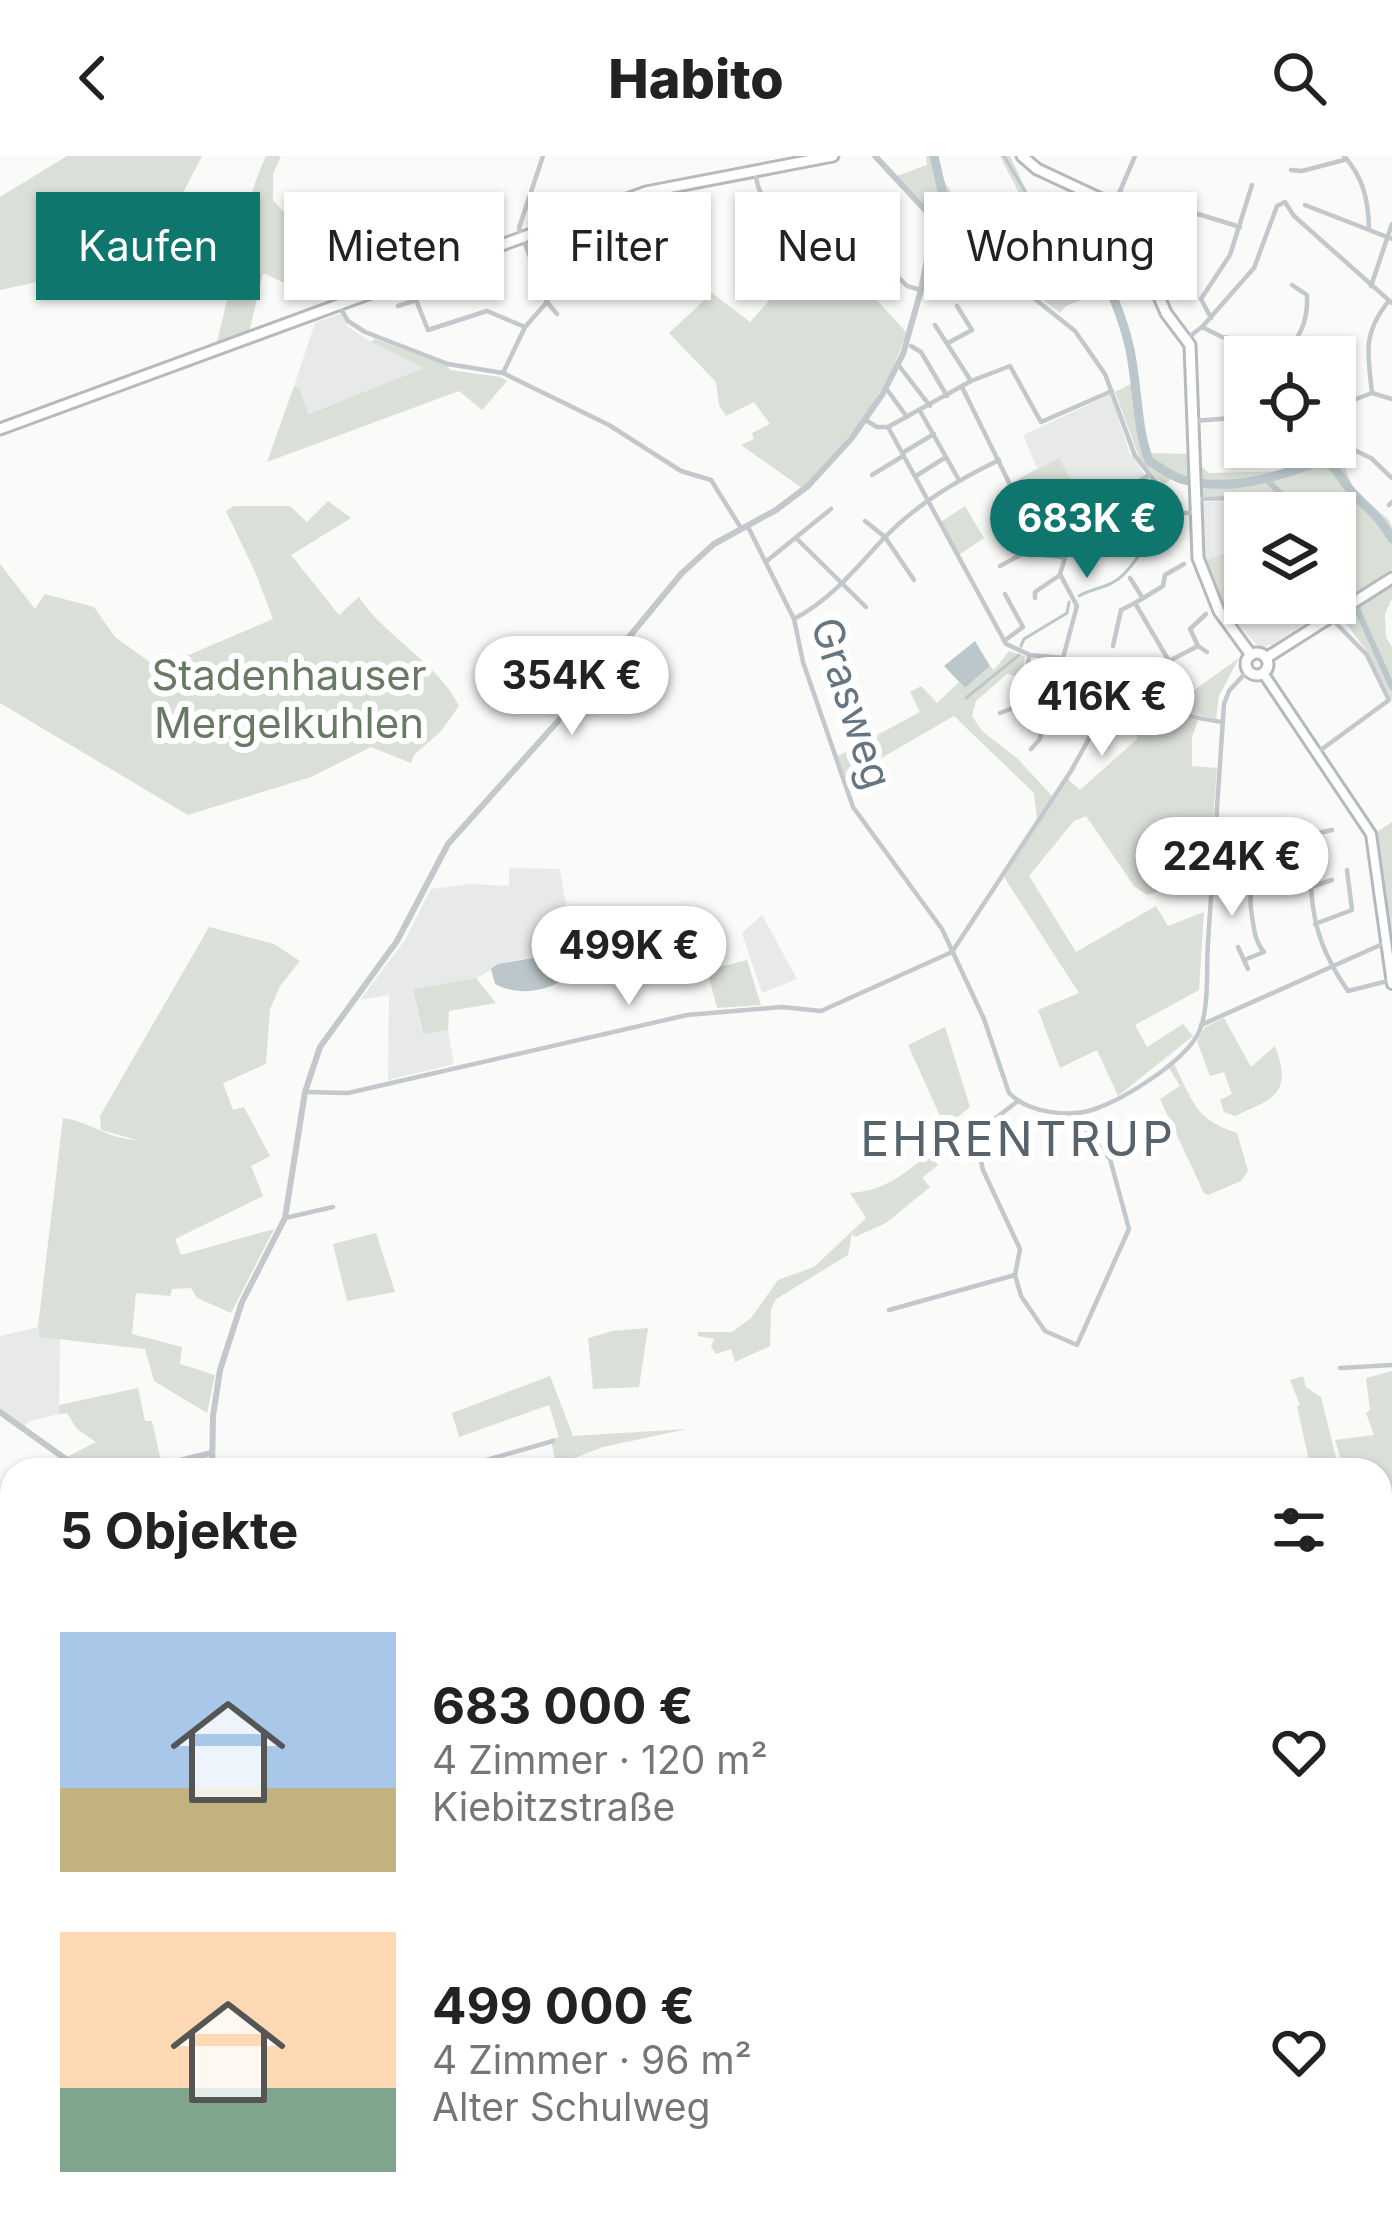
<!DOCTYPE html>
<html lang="de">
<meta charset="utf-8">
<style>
:root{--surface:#fff;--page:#f6f6f6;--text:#222;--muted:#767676;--accent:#0f766e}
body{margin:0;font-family:Inter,sans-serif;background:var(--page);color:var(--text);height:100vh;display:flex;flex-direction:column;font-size:45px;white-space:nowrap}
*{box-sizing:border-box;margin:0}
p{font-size:39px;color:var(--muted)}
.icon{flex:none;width:66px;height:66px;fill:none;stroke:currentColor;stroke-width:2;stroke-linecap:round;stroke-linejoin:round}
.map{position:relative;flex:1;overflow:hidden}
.drawer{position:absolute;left:0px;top:1302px;width:1392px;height:771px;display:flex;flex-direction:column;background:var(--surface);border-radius:36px 36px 0 0;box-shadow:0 3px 9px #0004}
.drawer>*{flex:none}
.top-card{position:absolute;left:36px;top:36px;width:1320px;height:108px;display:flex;gap:24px}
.tools{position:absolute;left:1224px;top:180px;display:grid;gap:24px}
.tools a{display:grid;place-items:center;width:132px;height:132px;border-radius:0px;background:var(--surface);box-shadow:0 3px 9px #0004;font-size:60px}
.price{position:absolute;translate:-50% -102px;padding:0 27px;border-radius:42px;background:#fff;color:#222;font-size:39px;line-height:78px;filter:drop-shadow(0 3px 6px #0008)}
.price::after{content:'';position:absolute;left:50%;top:72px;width:36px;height:27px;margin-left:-18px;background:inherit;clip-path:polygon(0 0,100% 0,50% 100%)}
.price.selected{background:var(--accent);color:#fff}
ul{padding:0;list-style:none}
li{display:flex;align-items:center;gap:36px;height:300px;padding:0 60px}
li span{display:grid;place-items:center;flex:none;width:336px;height:240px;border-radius:0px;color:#555}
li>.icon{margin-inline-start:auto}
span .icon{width:144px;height:144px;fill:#fffc;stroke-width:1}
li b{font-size:51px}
h2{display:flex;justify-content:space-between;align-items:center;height:144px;padding:0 60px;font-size:51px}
.pill{padding:0 42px;border-radius:0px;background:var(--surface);box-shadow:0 3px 9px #0004;font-size:42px;line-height:108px}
.pill.selected{background:var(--accent);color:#fff}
header{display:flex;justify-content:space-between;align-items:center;height:156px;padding:0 60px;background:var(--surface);font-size:54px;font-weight:800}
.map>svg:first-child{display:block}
.built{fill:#e8e9e9}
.green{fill:#dadfd7}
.water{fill:#bbc7cb}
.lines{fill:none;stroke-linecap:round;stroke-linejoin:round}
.stream{stroke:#bbc7cb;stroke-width:3}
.canal{stroke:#bbc7cb;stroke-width:6}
.river{stroke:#bbc7cb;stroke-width:9}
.secondary-casing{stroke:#b3babf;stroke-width:14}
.primary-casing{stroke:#b5babe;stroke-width:15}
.minor{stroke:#c3c8cc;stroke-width:4.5}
.tertiary{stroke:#c3c8cc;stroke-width:6}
.secondary{stroke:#fff;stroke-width:8}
.primary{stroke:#fff;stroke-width:9}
.labels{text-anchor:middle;stroke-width:12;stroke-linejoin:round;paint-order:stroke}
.park-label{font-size:42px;fill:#687a64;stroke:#fff}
.street-label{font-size:42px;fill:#657683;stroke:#fff}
.quarter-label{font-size:48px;letter-spacing:3px;fill:#57646e;stroke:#fff}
</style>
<header><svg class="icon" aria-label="back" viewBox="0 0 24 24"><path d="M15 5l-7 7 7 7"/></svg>Habito<svg class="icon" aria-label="search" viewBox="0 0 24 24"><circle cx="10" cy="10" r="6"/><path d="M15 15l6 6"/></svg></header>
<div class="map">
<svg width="1392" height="2072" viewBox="0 0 1392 2072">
<rect width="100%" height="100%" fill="#fafaf8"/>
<g class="built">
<path d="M341 157 348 171 371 186 425 212 307 258 300 233 294 230 315 167Z"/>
<path d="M1111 238 1129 296 1145 319 1092 348 1076 324 1028 350 1016 324 1037 312 1023 279Z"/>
<path d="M1240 345 1245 408 1236 392 1204 405 1201 346Z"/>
<path d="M1256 447H1335L1273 488 1260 492 1231 461Z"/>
<path d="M509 712 560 713 573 795 507 806 476 822 413 833 422 877 448 874 454 908 388 924 389 839 360 844 405 784 431 733 471 728 509 730Z"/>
<path d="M762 759 797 823 762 837 742 777Z"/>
<path d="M38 1171 41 1181 60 1182 59 1258 29 1265 24 1271 0 1252V1180Z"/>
</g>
<g class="green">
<path d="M67 0H202L162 78 75 103 73 118 0 134V41Z"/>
<path d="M266 0H281L273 18V44L325 104 306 137 263 117 249 177 216 189C234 125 238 61 266 0Z"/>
<path d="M926 0H937L941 20 971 68 1025 58V49L1000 0H1010L1032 46C1050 54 1069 46 1086 58L1119 129 1066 150 1060 157 982 96 986 84 956 71 950 75 897 20 927 9Z"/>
<path d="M829 92 906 176C889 236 846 289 802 332L741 289 754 283 752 277 770 268 754 246 726 260 719 249 716 226 669 177 712 137 750 166 782 130Z"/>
<path d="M375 183 447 209 450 214 500 221 507 225 482 254 459 235 267 306 294 230 300 233 308 258 424 212 371 186Z"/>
<path d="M1133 227 1139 274 1151 297 1186 298 1209 317 1290 315 1328 299 1344 309 1354 335 1388 363 1392 371V413L1334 451 1335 357H1290L1236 340H1202L1201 324 1175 320 1164 329 1140 304 1115 236Z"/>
<path d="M1059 302 1070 323 1030 345 1018 324Z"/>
<path d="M328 345 351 362 291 399 339 459 359 441C383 479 440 509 459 550L441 575 414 599 411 607 371 591 311 621 188 659 0 547V408L35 453 45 438 94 451 115 481 158 512 273 463 256 418 226 355 234 350H290L307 366Z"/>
<path d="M965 350 984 382 959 399 941 366Z"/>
<path d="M1237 392 1245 408V447H1256L1231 461 1212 430 1204 405Z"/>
<path d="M1392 426V442L1385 458 1386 481 1392 491V544L1369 498 1341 461Z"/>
<path d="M1009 495 1025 500 1023 522 1007 518 976 545 972 560 982 575 1017 602 1052 640 1037 663 1034 637 954 560 845 623 838 600 920 556 910 536 921 530 937 547 959 526 965 532 990 510 994 514Z"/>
<path d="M1239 502 1219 540 1216 563 1169 552Z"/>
<path d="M1145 551 1198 564 1192 581V610L1217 612 1209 719 1147 739 1134 730 1086 660 1074 665 1029 720 1076 796 1156 750 1168 770 1204 756 1199 834 1135 869 1147 891 1183 868 1193 880 1118 940 1097 894 1060 912 1038 854 1079 837 1004 721 1068 623 1080 634 1137 583V563Z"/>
<path d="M1392 666V807L1377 676Z"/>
<path d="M209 771 274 788 300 805 280 830 270 853 266 908 223 927 233 954 244 951 270 1000 251 1010 263 1040 175 1083 181 1099 274 1073 231 1157 197 1142 191 1132 172 1133 170 1140 136 1137 132 1178 182 1191 180 1208 215 1219 207 1257 154 1225 145 1193 40 1181 38 1171 63 962C91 966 108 983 137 984L101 974 100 960Z"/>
<path d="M747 804 761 849 717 852 707 814Z"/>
<path d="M476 822 496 847 449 855 448 874 423 878 413 833Z"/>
<path d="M1224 862 1251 911 1275 890C1293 938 1274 942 1235 960L1224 956 1220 944 1232 938 1224 916 1210 920 1197 885 1205 871Z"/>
<path d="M945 871 970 951 945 971 908 889Z"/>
<path d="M1173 906C1193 945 1194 963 1237 977L1248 1015 1241 1025 1208 1039 1204 1037 1160 943 1180 930 1168 910Z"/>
<path d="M929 998 938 1009 922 1022 930 1031 886 1067 855 1081 852 1077 848 1099 776 1143 771 1153 770 1190 735 1206 731 1193 716 1198 711 1191 714 1183 698 1180V1176H732L751 1162 778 1124 814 1111 866 1062 850 1037C885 1035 902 1019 929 998Z"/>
<path d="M376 1077 395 1136 347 1145 333 1088Z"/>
<path d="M648 1172 639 1231 593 1233 588 1182 613 1175Z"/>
<path d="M1392 1215V1368H1380V1314H1344L1335 1284 1374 1279 1366 1257 1370 1254 1366 1222Z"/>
<path d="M550 1220 573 1280 687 1273 603 1291 556 1309 551 1283 559 1281 549 1249 459 1281 452 1257Z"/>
<path d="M1303 1220 1306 1231 1321 1241 1339 1314H1311L1297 1250 1300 1249 1290 1224Z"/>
<path d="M138 1232 145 1265H152L161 1305C126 1314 99 1318 65 1302L96 1286 77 1273 67 1257 59 1258V1249Z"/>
<path d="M1380 1383H1392V1508L1380 1463Z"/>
<path d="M1392 1721V1885L1380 1905V1730Z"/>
<path d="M1392 1899V2072H1295L1301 2061H1380V1918Z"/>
</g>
<g class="water">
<path d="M975 485 990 510 965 532 944 510Z"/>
<path d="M568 796 571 815C555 836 519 841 495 828L491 813 498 808Z"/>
</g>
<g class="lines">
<g class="stream">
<path d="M1004 0 1041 62"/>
<path d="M962 68 1029 56 1043 63"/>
<path d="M1079 440C1094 431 1111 432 1124 418 1143 399 1150 373 1181 365"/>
<path d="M1021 490 1024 483 1067 457 1069 446"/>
<path d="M966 542 1019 499"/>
<path d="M1380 1701 1392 1695"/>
<path d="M578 2061 581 2072"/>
</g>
<g class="canal">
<path d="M1268 325 1300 357"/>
<path d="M1335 404 1392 531"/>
</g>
<path class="river" d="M934 0 946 52 970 76C983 79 996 82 1010 79 1038 73 1043 57 1076 64 1096 105 1121 149 1130 194 1138 232 1136 268 1149 305 1160 311 1172 321 1184 324 1230 336 1278 321 1320 305 1339 310 1341 325 1354 338 1373 358 1377 358 1392 383"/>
<g class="secondary-casing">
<path id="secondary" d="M1263 517 1371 678 1392 828"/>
</g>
<g class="primary-casing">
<g id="primary">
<path d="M1022 0 1037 13 1114 49 1126 64 1166 157 1190 189 1198 402 1219 455 1251 499"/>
<path d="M0 273 646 36 833 0"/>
<circle cx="1257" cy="508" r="11"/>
<path d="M1266 502 1392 422"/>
</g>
</g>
<g class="minor">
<path d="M543 0 519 72 547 146 557 158"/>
<path d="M1344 0C1363 21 1368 43 1369 71"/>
<path d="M755 14C757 35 764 49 782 60L793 50"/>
<path d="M1291 14 1302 15 1344 4"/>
<path d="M1121 37 1146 48 1158 74 1198 58 1240 71"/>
<path d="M1114 49 1135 0"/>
<path d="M1305 49 1392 83"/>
<path d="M852 74 907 130 921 134"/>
<path d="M934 74 952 77 1075 175 1105 218 1135 300 1181 357H1196"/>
<path d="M1371 130 1392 68"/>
<path d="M542 135C565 126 589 118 586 89L590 83H599"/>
<path d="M339 150 348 165 365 176 448 208 503 217 609 269 681 315 711 324 741 372"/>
<path d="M398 150 416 144 428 174 487 155 525 171"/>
<path d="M1211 162 1201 143 1230 99 1252 29"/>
<path d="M935 169 971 225"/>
<path d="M1202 171 1222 181 1324 197"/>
<path d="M1186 183 1202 171 1254 112 1277 50 1285 46 1294 60 1392 147"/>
<path d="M948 187 972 174 957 150"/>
<path d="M911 190 921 196 947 240"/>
<path d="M1291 191C1303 175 1308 160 1307 139L1292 129"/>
<path d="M900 211 930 250"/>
<path d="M503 217 525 171 547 146"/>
<path d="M962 231 1022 353"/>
<path d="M888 235 907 261"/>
<path d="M1372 237C1368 197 1362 180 1387 147"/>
<path d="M1335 251 1372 237 1392 243"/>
<path d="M920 255 959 324"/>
<path d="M867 265 877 271H888L1006 488 1030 499 1063 502C1074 511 1080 523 1090 532 1101 541 1204 564 1223 566"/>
<path d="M1194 265 1245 261"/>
<path d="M888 271 971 225 1010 210 1041 266 1112 235"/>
<path d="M1352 293 1371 302 1392 322"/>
<path d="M904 296 934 278"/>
<path d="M872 319 903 300"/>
<path d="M916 320 946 301"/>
<path d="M1123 335 1149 319"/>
<path d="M1195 343 1236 342 1283 357"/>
<path d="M1389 349 1392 346"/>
<path d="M865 365 885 381 914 424"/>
<path d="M1055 369 1063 373 1070 386 1060 418 1077 450 1063 502"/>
<path d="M748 371 794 463 803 506 853 651 942 773 984 863 1009 937C1029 957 1069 962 1095 953 1126 942 1182 907 1198 878 1210 854 1206 813 1208 787 1213 707 1219 627 1224 548L1229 535 1248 514"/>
<path d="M796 382 866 451"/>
<path d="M1070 386 1091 391 1103 384"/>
<path d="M768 404 831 353"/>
<path d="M1000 410 1024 397 1062 401"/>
<path d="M1130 422 1142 441"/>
<path d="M1035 442V436L1060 419"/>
<path d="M1135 447 1163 430 1165 419 1184 408"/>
<path d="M1206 458 1190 473 1198 490 1207 496"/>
<path d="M794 463C833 442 855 413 884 382 917 348 956 325 999 304"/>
<path d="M1004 485 1023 471 1005 438"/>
<path d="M1113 490 1121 454 1135 447 1169 505 1158 549"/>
<path d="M1169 505 1196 491"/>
<path d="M1021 549 1037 557 1043 564 1040 583 1031 593"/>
<path d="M1000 557 1021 549 1029 501"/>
<path d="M1318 596 1389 544 1367 499 1330 461"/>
<path d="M1212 722 1253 717"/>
<path d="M1332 724 1311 731C1313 772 1325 802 1348 835L1392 824"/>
<path d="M1315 768 1352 754 1347 714"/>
<path d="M1238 791 1248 813"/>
<path d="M952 796 1071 615 1111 543"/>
<path d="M1244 804 1264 796C1255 785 1254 774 1252 760 1242 704 1283 684 1332 674"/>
<path d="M1201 869 1387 786"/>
<path d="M305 936 348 937 687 859 782 851 821 855 952 796"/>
<path d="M1018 945 979 975 977 988 983 1014 1020 1093 1015 1119 1021 1140 1045 1175 1077 1189 1129 1073 1110 1003 1082 971 1077 959"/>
<path d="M285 1062 333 1051"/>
<path d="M889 1154 1015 1119"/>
<path d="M1340 1212 1392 1209"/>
<path d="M451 1314 553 1285"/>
<path d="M0 1369 12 1366"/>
<path d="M0 1396 12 1437"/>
<path d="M0 1495 12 1491"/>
<path d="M0 1639 12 1643"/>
<path d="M0 1755 12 1719"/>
<path d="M0 1846 8 1869"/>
<path d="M1380 1908 1392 1890"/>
<path d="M1291 2072 1297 2061"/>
</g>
<g class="tertiary">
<path d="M0 1256 81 1314"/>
<path d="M144 1314 211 1297"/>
<path d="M212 1314 213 1260 220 1214 242 1146 285 1062 305 936 320 891 397 785 448 688 576 545 682 417 714 388 776 354 808 330 851 283 882 239 903 198 921 134 934 69 927 56 875 0"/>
<path d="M1380 1599 1392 1592"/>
<path d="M0 1875 12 1870"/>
<path d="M439 2064 457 2072"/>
<path d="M533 2072 559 2061"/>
</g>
<use href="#secondary" class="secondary"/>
<use href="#primary" class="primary"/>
</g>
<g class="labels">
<g class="park-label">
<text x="289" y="534">Stadenhauser<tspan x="289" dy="48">Mergelkuhlen</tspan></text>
</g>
<g class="street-label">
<text transform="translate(852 547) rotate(72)" y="15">Grasweg</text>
</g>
<g class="quarter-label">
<text x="1018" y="1000">EHRENTRUP</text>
</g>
</g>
</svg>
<div class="tools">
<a><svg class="icon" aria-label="locate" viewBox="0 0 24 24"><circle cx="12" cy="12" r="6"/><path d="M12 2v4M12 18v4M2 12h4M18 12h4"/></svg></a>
<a><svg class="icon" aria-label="layers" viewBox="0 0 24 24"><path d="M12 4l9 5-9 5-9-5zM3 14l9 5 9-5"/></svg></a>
</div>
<b class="price selected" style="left:1087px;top:425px">683K €</b>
<b class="price" style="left:572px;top:582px">354K €</b>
<b class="price" style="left:1102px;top:603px">416K €</b>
<b class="price" style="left:1232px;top:763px">224K €</b>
<b class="price" style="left:629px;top:852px">499K €</b>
<div class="top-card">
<a class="pill selected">Kaufen</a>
<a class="pill">Mieten</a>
<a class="pill">Filter</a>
<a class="pill">Neu</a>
<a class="pill">Wohnung</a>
</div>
<section class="drawer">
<h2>5 Objekte<svg class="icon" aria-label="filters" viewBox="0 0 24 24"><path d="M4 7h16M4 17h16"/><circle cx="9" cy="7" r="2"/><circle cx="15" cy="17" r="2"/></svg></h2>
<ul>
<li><span style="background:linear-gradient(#a9c7e8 65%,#c2b280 0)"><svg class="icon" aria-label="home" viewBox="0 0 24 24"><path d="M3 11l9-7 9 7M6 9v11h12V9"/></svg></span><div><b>683 000 €</b><p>4 Zimmer · 120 m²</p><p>Kiebitzstraße</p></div><svg class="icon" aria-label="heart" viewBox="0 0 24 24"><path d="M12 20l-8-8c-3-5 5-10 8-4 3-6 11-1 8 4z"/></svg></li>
<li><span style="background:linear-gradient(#ffd9b3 65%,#7fa58c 0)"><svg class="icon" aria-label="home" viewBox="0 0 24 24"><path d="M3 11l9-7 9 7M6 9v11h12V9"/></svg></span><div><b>499 000 €</b><p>4 Zimmer · 96 m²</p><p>Alter Schulweg</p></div><svg class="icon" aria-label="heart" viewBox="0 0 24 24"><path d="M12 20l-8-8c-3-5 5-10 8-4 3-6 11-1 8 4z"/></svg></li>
</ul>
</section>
</div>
